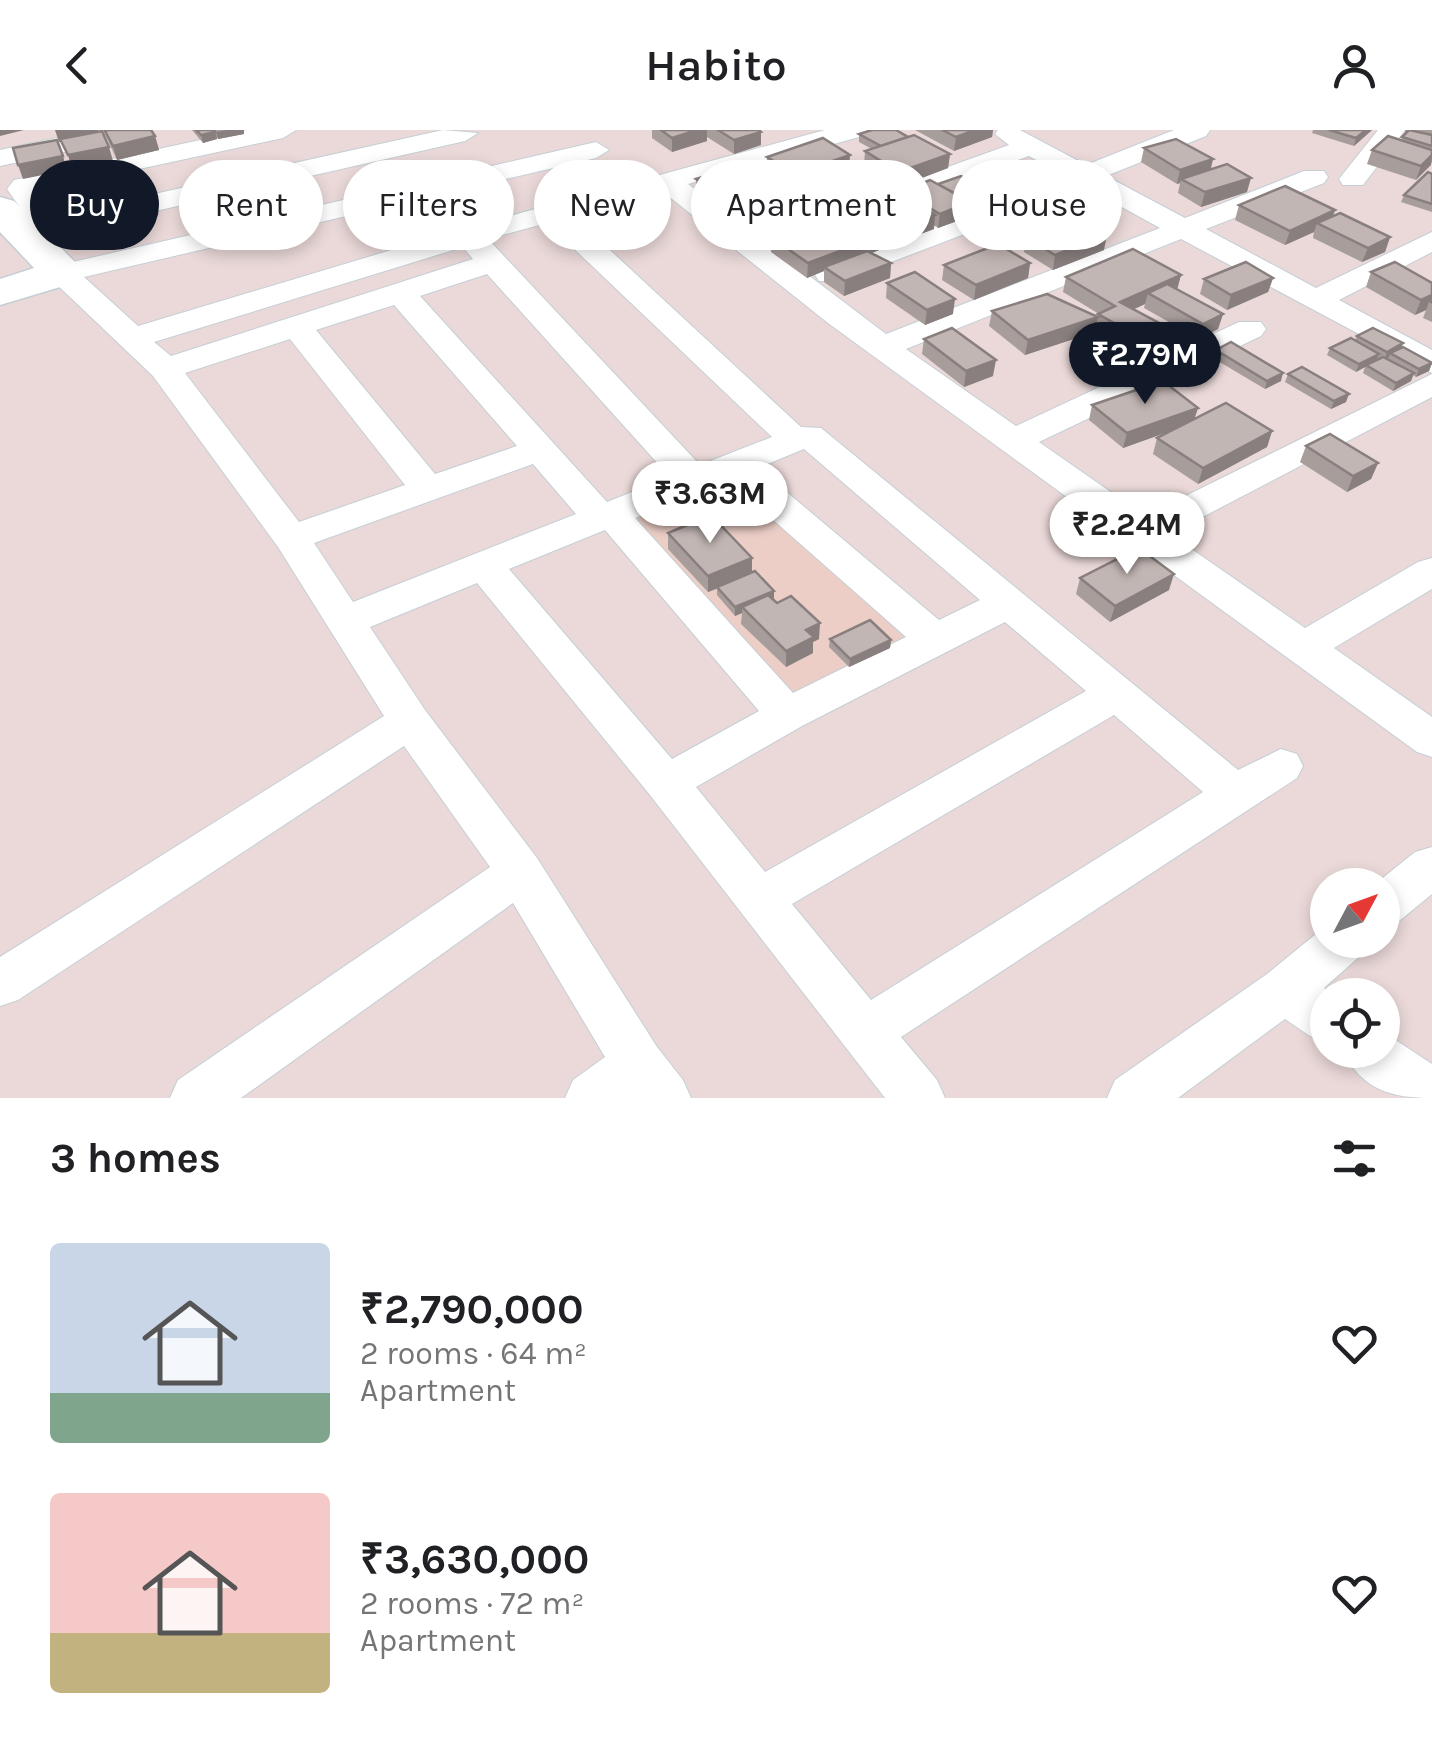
<!DOCTYPE html>
<meta charset="utf-8">
<style>
:root{--surface:#fff;--page:#f2f2f2;--text:#202124;--muted:#757577;--accent:#111827}
body{margin:0;font-family:Karla,sans-serif;background:var(--page);color:var(--text);height:100vh;display:flex;flex-direction:column;font-size:38px;white-space:nowrap}
*{box-sizing:border-box;margin:0}
p{font-size:32px;color:var(--muted)}
.icon{flex:none;width:55px;height:55px;fill:none;stroke:currentColor;stroke-width:2;stroke-linecap:round;stroke-linejoin:round}
.map{position:relative;height:968px;overflow:hidden}
.details{display:flex;flex-direction:column;background:var(--surface);flex:1}
.details>*{flex:none}
.banner{position:absolute;left:30px;top:30px;width:1372px;height:90px;display:flex;gap:20px}
.needle{width:65px;rotate:49deg}
.buttons{position:absolute;left:1310px;top:738px;display:grid;gap:20px}
.buttons a{display:grid;place-items:center;width:90px;height:90px;border-radius:50%;background:var(--surface);box-shadow:0 5px 15px #0003;font-size:50px}
.price{position:absolute;translate:-50% -85px;padding:0 22px;border-radius:35px;background:#fff;color:#222;font-size:32px;line-height:65px;filter:drop-shadow(0 2px 5px #0008)}
.price::after{content:'';position:absolute;left:50%;top:60px;width:30px;height:22px;margin-left:-15px;background:inherit;clip-path:polygon(0 0,100% 0,50% 100%)}
.price.selected{background:var(--accent);color:#fff}
ul{padding:0;list-style:none}
li{display:flex;align-items:center;gap:30px;height:250px;padding:0 50px}
li span{display:grid;place-items:center;flex:none;width:280px;height:200px;border-radius:10px;color:#555}
li>.icon{margin-inline-start:auto}
span .icon{width:120px;height:120px;fill:#fffc;stroke-width:1}
li b{font-size:42px}
h2{display:flex;justify-content:space-between;align-items:center;height:120px;padding:0 50px;font-size:42px}
.tag{padding:0 35px;border-radius:45px;background:var(--surface);box-shadow:0 5px 15px #0003;font-size:35px;line-height:90px}
.tag.selected{background:var(--accent);color:#fff}
header{display:flex;justify-content:space-between;align-items:center;height:130px;padding:0 50px;background:var(--surface);font-size:45px;font-weight:600}
.map>svg:first-child{display:block}
.education{fill:#eccec7}
.lines{fill:none;stroke-linecap:round;stroke-linejoin:round}
.street-casing{stroke:#c4cfd5;stroke-width:2}
.secondary-casing{stroke:#c4cfd5;stroke-width:3}
.street{fill:#fff;fill-rule:evenodd}
.secondary{fill:#fff;fill-rule:evenodd}
.wall{fill:#a79d9b}
.shaded-wall{fill:#887f7e}
.building{fill:#c2b6b4;stroke:#887f7e;stroke-width:2.5}
</style>
<header><svg class="icon" aria-label="back" viewBox="0 0 24 24"><path d="M15 5l-7 7 7 7"/></svg>Habito<svg class="icon" aria-label="person" viewBox="0 0 24 24"><circle cx="12" cy="8" r="4"/><path d="M4 21q1-7 8-7t8 7"/></svg></header>
<div class="map">
<svg width="1432" height="968" viewBox="0 0 1432 968">
<rect width="100%" height="100%" fill="#ead9d8"/>
<path class="education" d="M729 346 916 508 792 567 631 388Z"/>
<g class="lines">
<g class="street-casing">
<g id="street">
<path d="M94 0H143L139 6 0 36V20Z"/>
<path d="M247 0H296L283 8 37 61 55 86 443 0 478 3 465 11 23 111 13 108 9 102 13 96 30 92 7 59 14 50Z"/>
<path d="M825 0H867L863 6 688 54 886 204 1160 98 1029 26 790 113H770L765 107 770 101 1009 15 995 4 998 0H1020L1086 35 1174 0H1210L1206 6 1106 46 1185 88 1304 41H1324L1328 47 1324 53 1206 99 1316 158 1432 102V122L1339 170 1432 220V243L1181 109 906 219 1016 296 1239 192H1261L1266 199 1261 206 1039 312 1145 386 1432 244V267L1170 404 1305 498 1418 432 1432 428V459L1334 518 1432 587V627L1417 622 828 193 662 61 573 86 801 297 821 298 1238 640 1281 619 1297 624 1303 636 1297 648 901 907 937 950 945 968H885L650 665 477 453 370 497 425 580 537 728 657 917 683 950 691 968H565L573 950 605 927 513 773 241 968H170L178 950 490 737 404 616 18 870 0 876V827L384 586 278 417 153 246 51 149 47 143 51 137 596 12 609 20 596 28 84 147 138 196 458 100ZM547 93 772 307 700 335 488 109ZM463 117 473 129 171 226 154 212ZM487 144 670 347 607 372 420 166ZM394 175 517 316 435 344 316 200ZM290 209 405 355 299 392 185 243ZM804 319 980 470 939 490 758 338ZM533 334 576 384 353 472 314 413ZM728 350 906 507 793 563 635 388ZM605 400 759 581 672 629 509 439ZM1005 492 1086 561 765 742 696 657 802 596ZM1114 585 1203 662 871 870 792 774Z"/>
<path d="M1378 0H1405L1363 55H1343L1339 49Z"/>
<path d="M1023 64 1033 66 1037 72 1033 78 841 151H819L815 145 819 139Z"/>
<path d="M1432 717V764L1399 791 1382 797V755H1374L1415 722Z"/>
<path d="M1327 795 1328 810H1369L1361 825 1324 858 1334 865H1328V913L1310 906 1285 889 1178 968H1107L1115 950 1267 844Z"/>
<path d="M1382 901 1432 934V968C1392 968 1361 960 1343 920H1382Z"/>
</g>
</g>
<g class="secondary-casing">
<path id="secondary" d="M0 67 14 71 77 134 83 143 77 152 0 175V149L34 138 0 102Z"/>
</g>
<use href="#street" class="street"/>
<use href="#secondary" class="secondary"/>
</g>
<g class="wall">
<path d="M103 0H151L155 6 159 20 117 30Z"/>
<path d="M192 0H244V4L218 9 217 7V9L203 13Z"/>
<path d="M652 0H759L761 15 734 24 707 7V11L672 22 652 8Z"/>
<path d="M915 0H993L992 7 954 21Z"/>
<path d="M1313 0H1372L1354 16 1312 3Z"/>
<path d="M1405 0H1432V32L1416 50 1367 34 1372 20 1401 10 1406 3 1405 2Z"/>
<path d="M859 4 908 7 950 24 948 38 898 57 864 35 865 21 872 19 859 12Z"/>
<path d="M1144 18 1211 39 1247 62 1201 77 1178 63 1180 53 1177 54 1141 32Z"/>
<path d="M767 27 849 39 794 58 767 42Z"/>
<path d="M1432 44V82L1401 72 1404 65Z"/>
<path d="M696 49 770 66 725 82 696 63Z"/>
<path d="M1048 52 1119 70 1116 84 1087 93 1045 66Z"/>
<path d="M938 54 976 62 961 68 968 87 938 98 934 95V99L894 114 892 113V115L871 123 891 133 890 148 844 166 824 152V141L807 148 771 122V107L833 90V87L860 80V77L901 64V61Z"/>
<path d="M1239 75 1335 80 1333 86 1390 107 1385 122 1362 132 1313 108 1314 102 1285 115 1235 90Z"/>
<path d="M1022 80 1062 94 1104 120 1053 140 1024 122 1026 107 1043 100 1021 88Z"/>
<path d="M1030 133 1028 148 974 170 942 150 944 135Z"/>
<path d="M1371 142 1432 153V192L1423 188 1426 180 1415 185 1366 157Z"/>
<path d="M1181 145 1177 159 1223 184 1218 199 1199 209 1144 178 1145 174 1134 179 1170 216 1146 229 1096 200 1095 202 1025 225 989 196 992 181 1098 186 1099 184 1063 162 1066 147Z"/>
<path d="M1273 148 1268 162 1227 180 1200 164 1204 149Z"/>
<path d="M887 153 953 184 925 195 886 168Z"/>
<path d="M1357 206 1403 213 1401 218 1432 233 1429 241 1416 247 1413 245 1411 251 1393 261 1363 243 1365 237 1356 242 1327 225 1330 218 1355 210Z"/>
<path d="M924 209 993 246 964 257 922 224Z"/>
<path d="M1216 220 1281 251 1265 259 1213 228Z"/>
<path d="M1288 244 1346 272 1331 279 1285 252Z"/>
<path d="M1092 275 1198 278 1194 289 1272 301 1267 317 1198 354 1153 324 1157 308 1170 301 1123 318 1089 290Z"/>
<path d="M1306 316 1378 333 1371 349 1347 362 1300 332Z"/>
<path d="M668 403 752 442 773 469 819 509 813 512V523L786 537 741 494 742 483 735 486 717 465V459L708 462 668 419Z"/>
<path d="M1080 448 1169 460 1110 492 1076 464Z"/>
<path d="M830 509 891 510 890 518 849 537 829 517Z"/>
</g>
<g class="shaded-wall">
<path d="M0 0H24L0 6Z"/>
<path d="M55 0H98L99 3 59 12Z"/>
<path d="M227 0H244V4L218 9 216 2Z"/>
<path d="M697 0H707V11L672 22V8Z"/>
<path d="M975 0H993L992 7 954 21 956 7Z"/>
<path d="M1366 0H1372L1354 16 1356 8Z"/>
<path d="M215 2 217 9 203 13 201 5Z"/>
<path d="M761 2V15L734 24V10Z"/>
<path d="M155 6 159 20 117 30 113 16Z"/>
<path d="M109 17 113 31 72 40 68 25Z"/>
<path d="M950 24 948 38 898 57 899 42Z"/>
<path d="M850 25 849 39 794 58 795 44Z"/>
<path d="M1432 25 1431 35 1416 50 1421 36Z"/>
<path d="M63 26 67 40 23 49 18 35Z"/>
<path d="M1213 29 1210 43 1181 49 1180 53 1177 54 1180 40Z"/>
<path d="M1251 48 1247 62 1201 77 1205 62Z"/>
<path d="M770 52V66L725 82V68Z"/>
<path d="M977 55 976 62 948 72 949 65Z"/>
<path d="M1119 70 1116 84 1087 93 1090 79Z"/>
<path d="M970 72 968 87 938 98 940 84Z"/>
<path d="M1335 80 1330 94 1317 93 1314 102 1285 115 1290 101Z"/>
<path d="M935 85 934 99 894 114 896 99Z"/>
<path d="M893 100 892 115 869 124 870 109Z"/>
<path d="M1107 105 1104 120 1053 140 1055 125Z"/>
<path d="M1390 107 1385 122 1362 132 1368 118Z"/>
<path d="M866 111 865 126 824 137V141L807 148 808 133Z"/>
<path d="M891 133 890 148 844 166 845 151Z"/>
<path d="M1030 133 1028 148 974 170 976 155Z"/>
<path d="M1181 145 1177 160 1148 163 1145 174 1117 187 1120 172Z"/>
<path d="M1273 148 1268 162 1227 180 1231 165Z"/>
<path d="M1432 165V174L1429 172 1426 180 1415 185 1421 170Z"/>
<path d="M955 169 953 184 925 195 927 180Z"/>
<path d="M1223 184 1218 199 1199 209 1203 194Z"/>
<path d="M1098 187 1095 202 1025 225 1028 210Z"/>
<path d="M1174 201 1170 216 1146 229 1150 213Z"/>
<path d="M1403 213 1400 221 1390 223 1389 227 1384 230 1387 222Z"/>
<path d="M1379 224 1376 231 1356 242 1359 234Z"/>
<path d="M996 230 993 246 964 257 966 241Z"/>
<path d="M1432 233 1429 241 1416 247 1419 239Z"/>
<path d="M1283 243 1281 251 1265 259 1267 251Z"/>
<path d="M1414 243 1411 251 1393 261 1396 253Z"/>
<path d="M1349 264 1346 272 1331 279 1334 271Z"/>
<path d="M1198 278 1193 293 1123 318 1127 303Z"/>
<path d="M1272 301 1267 317 1198 354 1203 338Z"/>
<path d="M1378 333 1371 349 1347 362 1353 346Z"/>
<path d="M752 428V443L708 462V446Z"/>
<path d="M1174 444 1169 460 1110 492 1115 476Z"/>
<path d="M774 461V469L742 477V483L735 486V477Z"/>
<path d="M820 493 819 509 813 512V523L786 537V521L806 500Z"/>
<path d="M891 510 890 518 849 537 850 529Z"/>
</g>
<g class="building">
<path d="M108 0H151L155 6 113 16 105 1Z"/>
<path d="M196 0H214L215 2 201 5Z"/>
<path d="M661 0H697L672 8Z"/>
<path d="M718 0H759L761 2 734 10Z"/>
<path d="M872 0H896L908 7 881 16 859 4Z"/>
<path d="M942 0H975L956 7Z"/>
<path d="M1329 0H1366L1356 8Z"/>
<path d="M1409 0 1432 5V16L1402 7Z"/>
<path d="M102 1 109 17 68 25 60 9Z"/>
<path d="M914 5 950 24 899 42 865 21Z"/>
<path d="M1388 6 1432 20V25L1421 36 1372 20Z"/>
<path d="M823 8 850 25 795 44 767 27Z"/>
<path d="M1176 9 1213 29 1180 40 1144 18Z"/>
<path d="M57 10 63 26 18 35 13 18Z"/>
<path d="M746 34 770 52 725 68 696 49Z"/>
<path d="M1227 34 1251 48 1205 62 1181 49Z"/>
<path d="M1428 42 1432 44V74L1404 65Z"/>
<path d="M1076 43 1119 70 1090 79 1048 52Z"/>
<path d="M961 46 977 55 954 63 938 54Z"/>
<path d="M930 50 970 72 940 84 901 61Z"/>
<path d="M1285 56 1335 80 1290 101 1239 75Z"/>
<path d="M899 63 935 85 896 99 860 77Z"/>
<path d="M1035 75 1063 90 1050 96 1022 80Z"/>
<path d="M857 78 893 100 870 109 833 87Z"/>
<path d="M1340 83 1390 107 1368 118 1317 93Z"/>
<path d="M828 87 866 111 808 133 771 107Z"/>
<path d="M1077 88 1107 105 1055 125 1026 107Z"/>
<path d="M998 114 1030 133 976 155 944 135Z"/>
<path d="M1133 119 1181 145 1120 172 1174 201 1150 213 1098 184 1115 176 1066 147Z"/>
<path d="M867 121 891 133 845 151 824 137Z"/>
<path d="M1246 132 1273 148 1231 165 1204 149Z"/>
<path d="M1395 132 1432 153V165L1421 170 1371 142Z"/>
<path d="M915 142 955 169 927 180 887 153Z"/>
<path d="M1167 154 1223 184 1203 194 1148 163Z"/>
<path d="M1047 164 1098 187 1028 210 992 181Z"/>
<path d="M952 198 996 230 966 241 924 209Z"/>
<path d="M1373 198 1403 213 1387 222 1357 206Z"/>
<path d="M1351 208 1379 224 1359 234 1330 218Z"/>
<path d="M1231 212 1283 243 1267 251 1216 220Z"/>
<path d="M1403 217 1432 233 1419 239 1390 223Z"/>
<path d="M1383 227 1414 243 1396 253 1366 235Z"/>
<path d="M1302 237 1349 264 1334 271 1288 244Z"/>
<path d="M1163 251 1198 278 1127 303 1092 275Z"/>
<path d="M1226 273 1272 301 1203 338 1157 308Z"/>
<path d="M1330 304 1378 333 1353 346 1306 316Z"/>
<path d="M711 385 752 428 708 446 668 403Z"/>
<path d="M1139 418 1174 444 1115 476 1080 448Z"/>
<path d="M755 441 774 461 735 477 717 457Z"/>
<path d="M768 465 777 473 791 466 820 493 806 500 814 507 786 521 742 477Z"/>
<path d="M870 490 891 510 850 529 830 509Z"/>
</g>
</svg>
<div class="buttons">
<a><svg class="needle" viewBox="-14 -14 28 28"><path d="M0-13l5 13h-10z" fill="#e53935"/><path d="M0 13l5-13h-10z" fill="#757577"/></svg></a>
<a><svg class="icon" aria-label="locate" viewBox="0 0 24 24"><circle cx="12" cy="12" r="6"/><path d="M12 2v4M12 18v4M2 12h4M18 12h4"/></svg></a>
</div>
<b class="price selected" style="left:1145px;top:277px">₹2.79M</b>
<b class="price" style="left:710px;top:416px">₹3.63M</b>
<b class="price" style="left:1127px;top:447px">₹2.24M</b>
<div class="banner">
<a class="tag selected">Buy</a>
<a class="tag">Rent</a>
<a class="tag">Filters</a>
<a class="tag">New</a>
<a class="tag">Apartment</a>
<a class="tag">House</a>
</div>
</div>
<section class="details">
<h2>3 homes<svg class="icon" aria-label="filters" viewBox="0 0 24 24"><path d="M4 7h16M4 17h16"/><circle cx="9" cy="7" r="2"/><circle cx="15" cy="17" r="2"/></svg></h2>
<ul>
<li><span style="background:linear-gradient(#c9d6e8 75%,#7fa58c 0)"><svg class="icon" aria-label="home" viewBox="0 0 24 24"><path d="M3 11l9-7 9 7M6 9v11h12V9"/></svg></span><div><b>₹2,790,000</b><p>2 rooms · 64 m²</p><p>Apartment</p></div><svg class="icon" aria-label="heart" viewBox="0 0 24 24"><path d="M12 20l-8-8c-3-5 5-10 8-4 3-6 11-1 8 4z"/></svg></li>
<li><span style="background:linear-gradient(#f6c9c9 70%,#c2b280 0)"><svg class="icon" aria-label="home" viewBox="0 0 24 24"><path d="M3 11l9-7 9 7M6 9v11h12V9"/></svg></span><div><b>₹3,630,000</b><p>2 rooms · 72 m²</p><p>Apartment</p></div><svg class="icon" aria-label="heart" viewBox="0 0 24 24"><path d="M12 20l-8-8c-3-5 5-10 8-4 3-6 11-1 8 4z"/></svg></li>
</ul>
</section>
